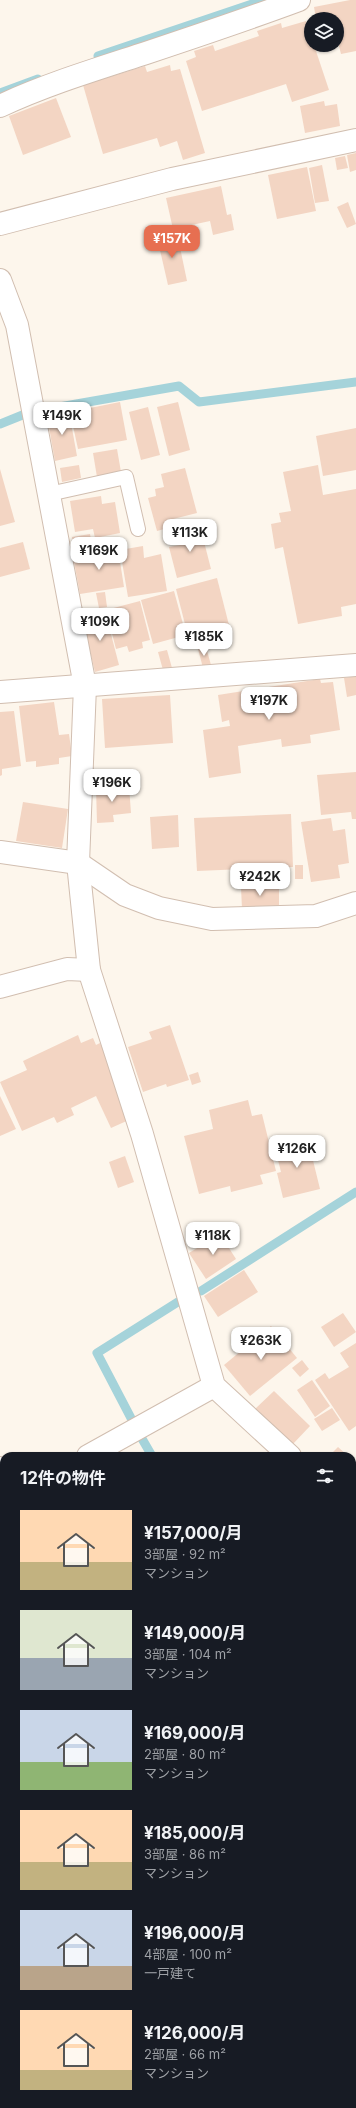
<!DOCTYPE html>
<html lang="ja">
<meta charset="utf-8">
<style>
:root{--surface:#171b24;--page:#20242c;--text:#f1f3f6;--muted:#9ea1a6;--accent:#e76f51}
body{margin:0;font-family:Inter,"Noto Sans JP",sans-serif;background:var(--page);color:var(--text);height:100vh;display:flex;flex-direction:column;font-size:15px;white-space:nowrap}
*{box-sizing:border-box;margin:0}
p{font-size:13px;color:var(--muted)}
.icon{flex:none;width:22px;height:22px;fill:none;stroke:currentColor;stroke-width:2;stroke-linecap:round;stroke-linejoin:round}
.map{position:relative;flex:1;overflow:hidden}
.panel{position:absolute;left:0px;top:1452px;width:356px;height:656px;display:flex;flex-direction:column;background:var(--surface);border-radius:12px 12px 0 0;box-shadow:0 1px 3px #0004}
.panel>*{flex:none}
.controls{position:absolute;left:304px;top:12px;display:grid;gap:8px}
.controls a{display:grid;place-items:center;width:40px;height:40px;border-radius:50%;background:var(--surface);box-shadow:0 1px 3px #0004;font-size:20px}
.price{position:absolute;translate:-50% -34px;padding:0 9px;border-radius:8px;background:#fff;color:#222;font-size:13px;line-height:26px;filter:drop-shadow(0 1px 2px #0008)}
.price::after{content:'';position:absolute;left:50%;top:24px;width:12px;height:9px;margin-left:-6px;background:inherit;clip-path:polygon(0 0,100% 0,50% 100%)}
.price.selected{background:var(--accent);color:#fff}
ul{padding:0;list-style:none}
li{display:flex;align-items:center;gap:12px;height:100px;padding:0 20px}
li span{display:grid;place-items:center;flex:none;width:112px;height:80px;border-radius:0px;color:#555}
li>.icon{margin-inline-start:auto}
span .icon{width:48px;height:48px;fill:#fffc;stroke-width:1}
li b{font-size:17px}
h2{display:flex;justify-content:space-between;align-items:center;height:48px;padding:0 20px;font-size:17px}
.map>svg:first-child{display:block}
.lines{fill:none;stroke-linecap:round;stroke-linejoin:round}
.stream{stroke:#a5d3da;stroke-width:9}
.building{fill:#f3d5c3}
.lane-casing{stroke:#d1beb0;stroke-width:16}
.street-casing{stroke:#d1beb0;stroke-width:24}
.lane{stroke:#fff;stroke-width:14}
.street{stroke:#fff;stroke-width:22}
</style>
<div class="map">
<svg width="356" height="2108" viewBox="0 0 356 2108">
<rect width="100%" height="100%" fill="#fdf6ec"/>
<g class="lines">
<g class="stream">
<path d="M98 56 264 0"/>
<path d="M0 93 38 79"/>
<path d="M48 409 179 386 199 402 356 382"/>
<path d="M0 424 25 414"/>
<path d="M201 1291 356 1192"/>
<path d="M132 1420 97 1353 181 1300"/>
<path d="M141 1437 152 1456"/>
<path d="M352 1598 356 1596"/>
<path d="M0 1715 4 1713"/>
<path d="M0 1797 4 1795"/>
<path d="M0 1861 4 1868"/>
<path d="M352 2014 356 2013"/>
<path d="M142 2108 149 2104"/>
</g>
</g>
<g class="building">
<path d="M350 0H356V51L341 54 338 42H337V19H316L314 7Z"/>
<path d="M306 21 311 35V45H314L329 90 292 102 286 84 202 111 186 61 196 57 194 51 213 45 215 51 259 36 257 31 281 23 282 28Z"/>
<path d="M170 65 171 71 180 69 205 153 183 160 177 141 160 147 157 138 103 154 83 85 145 66 147 72Z"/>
<path d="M56 98 71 137 23 155 9 116Z"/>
<path d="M324 101 325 106 337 104 340 126 305 133 300 106Z"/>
<path d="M356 153V170L350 172 347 155Z"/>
<path d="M345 156 348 168 337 170 335 158Z"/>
<path d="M322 165 329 201 315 203 309 168Z"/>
<path d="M307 167 316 211 277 219 268 175Z"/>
<path d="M221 186 227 215 231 214 234 230 213 235 210 221 173 229 166 198Z"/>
<path d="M348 202 356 224 347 228 337 207Z"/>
<path d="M177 233 187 281 168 285 157 237Z"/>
<path d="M120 402 127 440 78 449 70 412Z"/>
<path d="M178 402 190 450 169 456 157 407Z"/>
<path d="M148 407 160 455 141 460 129 412Z"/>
<path d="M69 412 77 456 55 461 47 416Z"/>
<path d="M356 428V470L323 476 316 436Z"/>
<path d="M117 449 121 472 97 477 93 453Z"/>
<path d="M79 465 81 478 62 482 60 468Z"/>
<path d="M318 465 323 495 356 489V604L341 607 342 616 298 624 283 547 275 549 271 524 281 522 279 513 291 511 283 472Z"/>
<path d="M185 468 197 513 173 519 175 526 157 531 148 498 156 496 155 489 164 487 161 474Z"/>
<path d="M0 469 15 522 0 526Z"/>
<path d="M101 496 102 504 115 502 120 533 95 538 93 529 75 532 70 501Z"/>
<path d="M200 526 211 569 177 578 169 547 180 545 177 533Z"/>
<path d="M90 534 93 549 74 552 72 537Z"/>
<path d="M23 542 30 569 0 577V548Z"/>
<path d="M143 546 144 558 161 554 167 591 128 597 120 550Z"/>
<path d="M118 549 124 587 80 594 73 556Z"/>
<path d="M217 578 230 629 189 640 176 589Z"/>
<path d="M174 591 186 635 153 644 141 600Z"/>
<path d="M105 592 107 607 99 608 96 593Z"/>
<path d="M140 601 150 640 142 642 143 648 129 652 127 646 116 649 106 610Z"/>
<path d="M105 611 119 665 95 672 82 618Z"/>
<path d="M206 647 211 665 203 668 198 649Z"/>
<path d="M167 650 172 668 163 670 158 652Z"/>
<path d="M356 676V695L347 697 344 678Z"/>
<path d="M320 679 321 683 333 682 340 730 310 735 311 743 282 747 281 739 238 746 241 773 209 778 203 730 230 726 229 720 222 722 218 695Z"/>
<path d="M170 695 173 743 105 748 102 699Z"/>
<path d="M54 702 59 735 69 734 72 756 59 758V764L36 767V761L26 762 19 706Z"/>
<path d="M14 711 21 766 2 769V775L0 776V712Z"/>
<path d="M356 772V819H352L351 812 321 815 317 775Z"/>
<path d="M129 786 131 813 113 815 114 822 97 823 96 788Z"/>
<path d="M23 802 68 809 62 848 16 841Z"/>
<path d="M291 814 293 867 197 871 194 818Z"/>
<path d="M178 815 179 847 152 849 150 817Z"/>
<path d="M331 818 333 831 345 829 349 863 338 865 340 878 311 882 301 822Z"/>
<rect x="295" y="865" width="8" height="14"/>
<path d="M279 885V907L242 909 241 887Z"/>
<path d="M170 1025 189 1080 167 1087 166 1084 143 1092 128 1047 152 1039 149 1032Z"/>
<path d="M78 1035 81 1043 93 1038 96 1045 100 1043 118 1080 131 1119 111 1128 96 1096 71 1108 74 1115 57 1123 54 1117 22 1131 0 1082 27 1070 23 1061Z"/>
<path d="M198 1072 201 1082 192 1085 189 1075Z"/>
<path d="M0 1096 16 1129 0 1136Z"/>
<path d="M248 1100 252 1116 262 1114 276 1171 260 1175 263 1184 231 1192 230 1186 199 1194 184 1136 213 1129 209 1110Z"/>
<path d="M308 1140 320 1189 283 1198 277 1173 281 1172 275 1148Z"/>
<path d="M125 1156 134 1182 118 1188 109 1162Z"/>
<path d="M220 1234 236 1259 206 1279 189 1253Z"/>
<path d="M244 1270 258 1292 218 1317 204 1296Z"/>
<path d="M343 1313 356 1332 334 1347 321 1327Z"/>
<path d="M271 1326 297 1358 250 1396 224 1365Z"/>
<path d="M356 1343V1426L349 1431 315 1380 325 1373 329 1379 349 1367 340 1353Z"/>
<path d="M302 1360 309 1369 300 1377 292 1368Z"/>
<path d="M312 1380 330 1406 315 1417 297 1390Z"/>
<path d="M274 1391 310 1426 292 1445 255 1409Z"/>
<path d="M332 1408 340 1420 322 1431 314 1419Z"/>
<path d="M338 1447 348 1456H329Z"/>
<path d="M352 1460 356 1464V1467L352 1472Z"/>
<path d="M0 1540 4 1547V1584L0 1586Z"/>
<path d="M4 1626V1669L0 1661V1629Z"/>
<path d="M4 1718V1786L0 1788V1721Z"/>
<path d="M356 1748V1781L353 1782 352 1749Z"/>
<path d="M356 1787V1802L352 1788Z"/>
<path d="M4 1801V1848L0 1841V1803Z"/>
<path d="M356 1862V1906L352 1907V1863Z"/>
<path d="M4 1919V1970L0 1972V1922Z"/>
<path d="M4 2014V2027L0 2020V2016Z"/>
</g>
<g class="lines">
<g class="lane-casing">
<path id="lane" d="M49 494 126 477 138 529"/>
</g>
<g class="street-casing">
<g id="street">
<path d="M0 106C47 84 97 69 146 53 197 36 248 19 299 0"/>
<path d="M0 224 172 179 356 140"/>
<path d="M0 280 17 325 85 686 78 863 89 970 142 1134 214 1386 290 1456"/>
<path d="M0 692 356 665"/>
<path d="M0 852 78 863 125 895 159 908 212 919 316 916 356 903"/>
<path d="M0 987 67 969 89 970"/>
<path d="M88 1456 214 1386"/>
<path d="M0 1468 4 1475"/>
<path d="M0 1506 4 1503"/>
<path d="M352 1514 356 1518"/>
<path d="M352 1738 356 1736"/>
<path d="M0 1901 4 1899"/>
<path d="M0 2047 4 2054"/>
<path d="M32 2104 35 2108"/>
<path d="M326 2104 328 2108"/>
</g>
</g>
<use href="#lane" class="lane"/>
<use href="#street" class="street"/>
</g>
</svg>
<div class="controls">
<a><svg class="icon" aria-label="layers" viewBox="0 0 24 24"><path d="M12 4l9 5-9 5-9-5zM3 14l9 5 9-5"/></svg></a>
</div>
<b class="price selected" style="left:172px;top:259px">¥157K</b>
<b class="price" style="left:62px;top:436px">¥149K</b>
<b class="price" style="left:190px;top:553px">¥113K</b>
<b class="price" style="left:99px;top:571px">¥169K</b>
<b class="price" style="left:100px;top:642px">¥109K</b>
<b class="price" style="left:204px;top:657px">¥185K</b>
<b class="price" style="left:269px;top:721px">¥197K</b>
<b class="price" style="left:112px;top:803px">¥196K</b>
<b class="price" style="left:260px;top:897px">¥242K</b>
<b class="price" style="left:297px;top:1169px">¥126K</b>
<b class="price" style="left:213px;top:1256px">¥118K</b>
<b class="price" style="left:261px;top:1361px">¥263K</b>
<section class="panel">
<h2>12件の物件<svg class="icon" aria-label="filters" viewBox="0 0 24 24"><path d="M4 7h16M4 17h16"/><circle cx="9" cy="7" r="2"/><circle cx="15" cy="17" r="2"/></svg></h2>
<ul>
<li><span style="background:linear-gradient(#ffd9b3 65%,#c2b280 0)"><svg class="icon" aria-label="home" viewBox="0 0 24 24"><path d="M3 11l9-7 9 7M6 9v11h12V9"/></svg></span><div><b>¥157,000/月</b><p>3部屋 · 92 m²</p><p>マンション</p></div></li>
<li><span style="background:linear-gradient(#dfe7d0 60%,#9aa5b1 0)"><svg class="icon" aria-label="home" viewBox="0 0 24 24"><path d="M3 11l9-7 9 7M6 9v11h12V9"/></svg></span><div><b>¥149,000/月</b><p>3部屋 · 104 m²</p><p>マンション</p></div></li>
<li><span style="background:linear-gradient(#c9d6e8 65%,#8fb573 0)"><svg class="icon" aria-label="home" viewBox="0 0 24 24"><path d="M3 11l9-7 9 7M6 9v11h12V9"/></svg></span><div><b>¥169,000/月</b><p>2部屋 · 80 m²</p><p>マンション</p></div></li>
<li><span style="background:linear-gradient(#ffd9b3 65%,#c2b280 0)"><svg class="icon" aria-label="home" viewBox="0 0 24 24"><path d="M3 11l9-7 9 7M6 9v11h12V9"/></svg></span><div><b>¥185,000/月</b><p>3部屋 · 86 m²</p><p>マンション</p></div></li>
<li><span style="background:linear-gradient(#c9d6e8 70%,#b9a48a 0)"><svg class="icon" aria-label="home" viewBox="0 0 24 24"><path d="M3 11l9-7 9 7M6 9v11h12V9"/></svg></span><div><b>¥196,000/月</b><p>4部屋 · 100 m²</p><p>一戸建て</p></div></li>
<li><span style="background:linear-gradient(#ffd9b3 75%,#c2b280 0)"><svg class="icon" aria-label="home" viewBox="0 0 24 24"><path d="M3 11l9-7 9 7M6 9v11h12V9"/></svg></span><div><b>¥126,000/月</b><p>2部屋 · 66 m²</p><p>マンション</p></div></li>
</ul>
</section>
</div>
